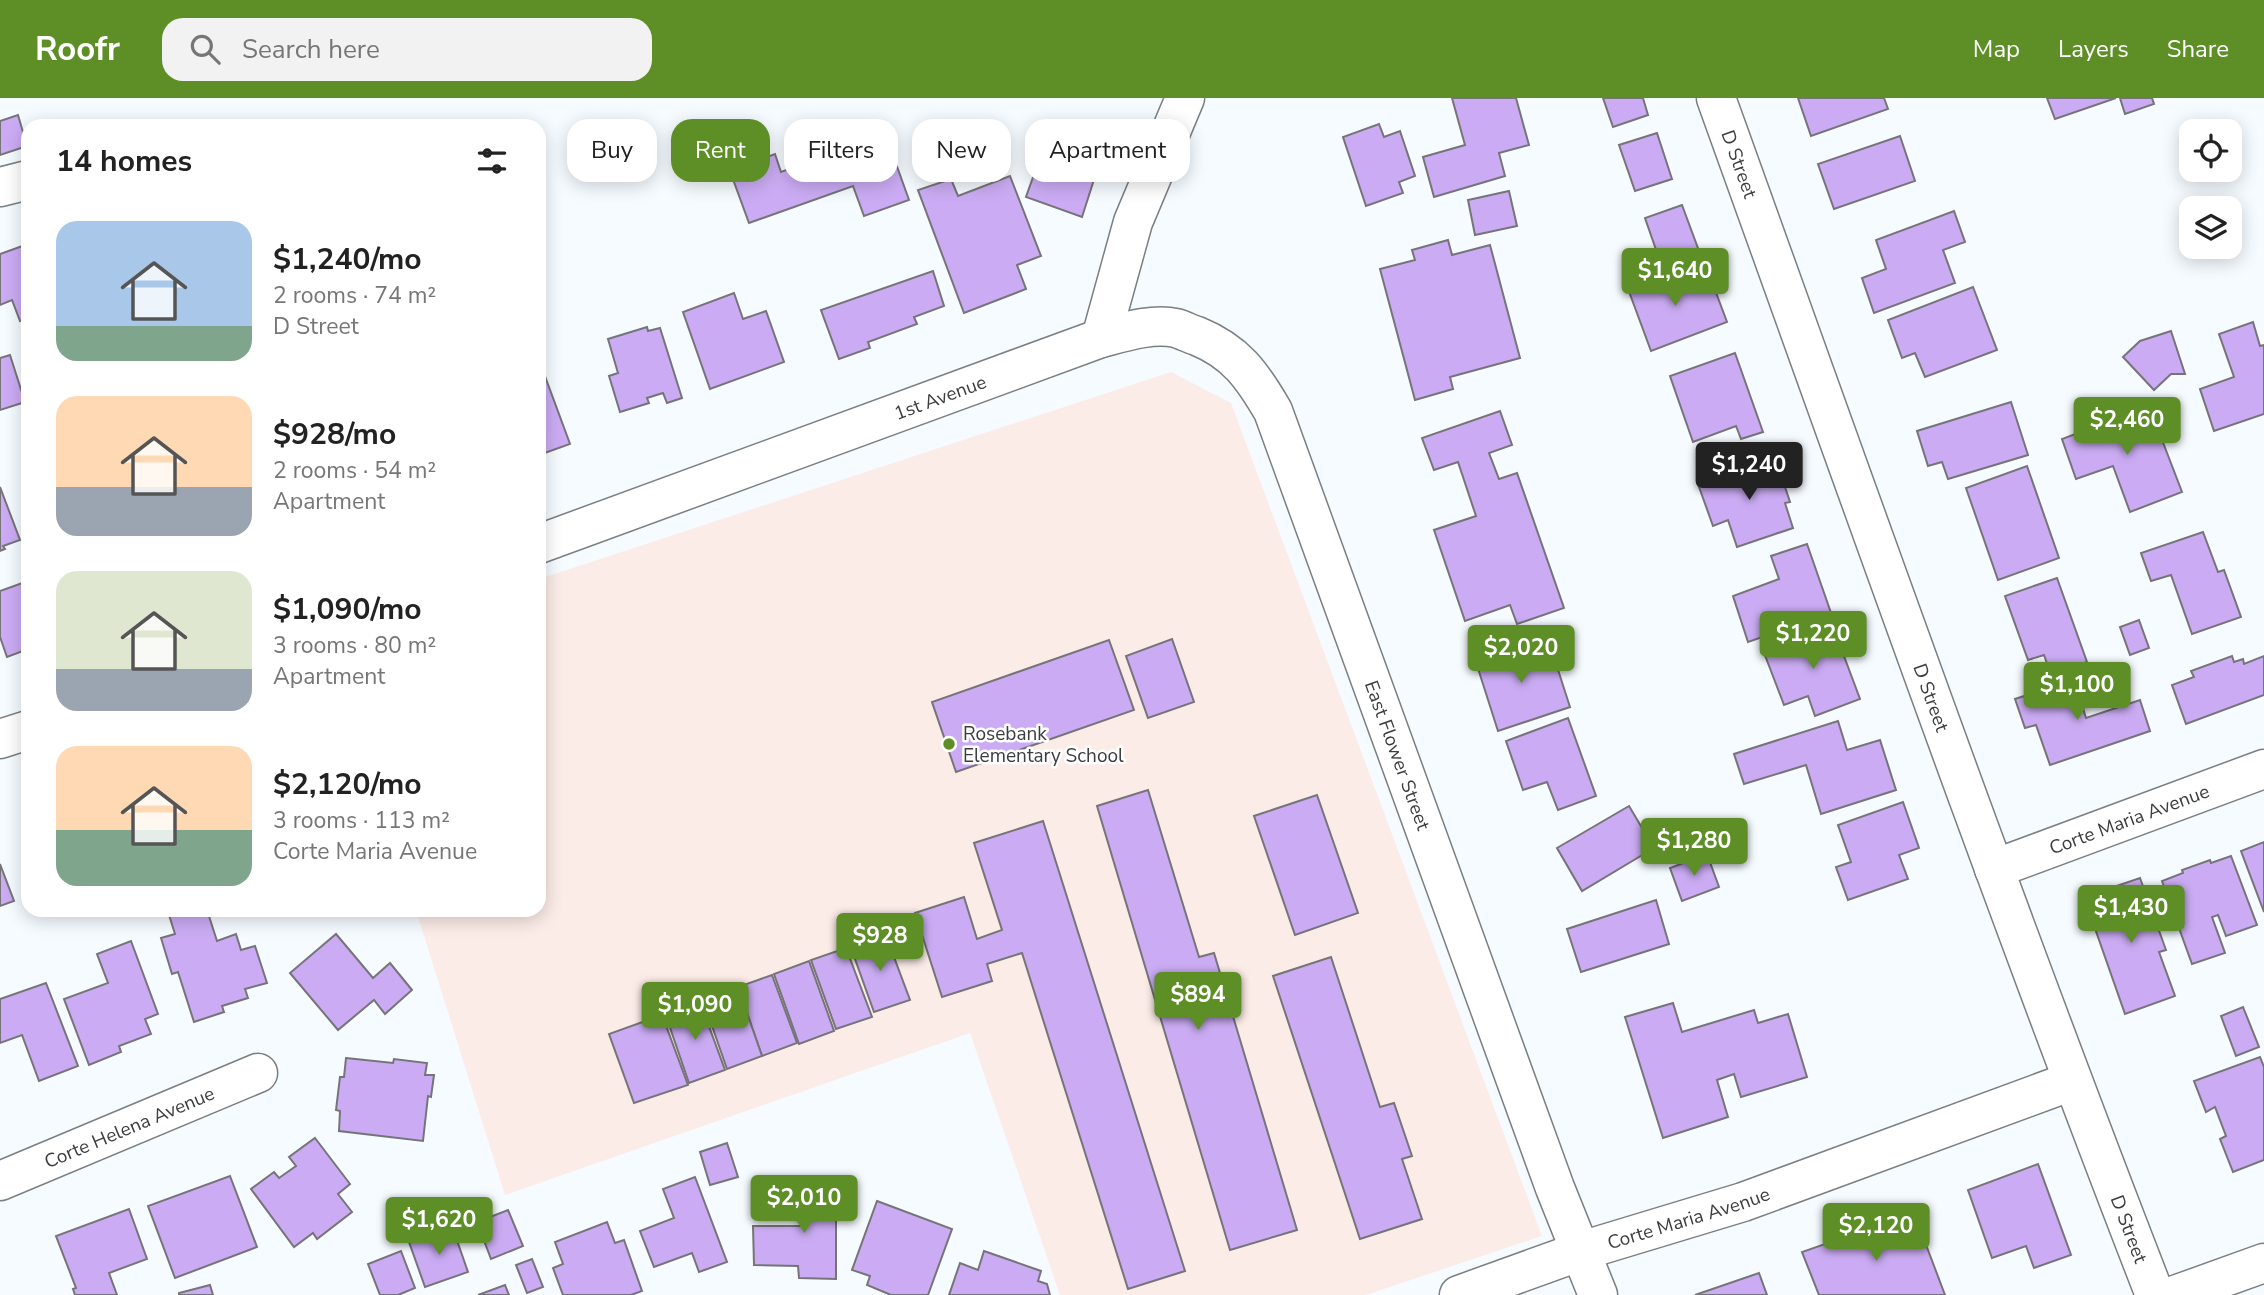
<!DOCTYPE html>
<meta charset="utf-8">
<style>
:root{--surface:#fff;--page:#f2f2f2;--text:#222;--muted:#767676;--accent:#5d8f26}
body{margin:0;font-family:"Nunito Sans",sans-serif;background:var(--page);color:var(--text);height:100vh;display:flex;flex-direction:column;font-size:26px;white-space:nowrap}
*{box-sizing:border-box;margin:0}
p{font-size:23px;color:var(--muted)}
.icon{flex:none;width:38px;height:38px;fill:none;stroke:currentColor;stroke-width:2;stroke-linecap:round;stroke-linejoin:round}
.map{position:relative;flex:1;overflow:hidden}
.side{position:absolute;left:21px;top:21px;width:525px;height:798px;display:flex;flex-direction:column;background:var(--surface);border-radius:21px;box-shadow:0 4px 18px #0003}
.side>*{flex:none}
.hud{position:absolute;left:567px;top:21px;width:665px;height:63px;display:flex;gap:14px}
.tools{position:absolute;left:2179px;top:21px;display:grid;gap:14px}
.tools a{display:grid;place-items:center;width:63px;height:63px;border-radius:14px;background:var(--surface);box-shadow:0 4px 18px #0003;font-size:35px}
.price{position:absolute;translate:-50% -60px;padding:0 16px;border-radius:7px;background:var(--accent);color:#fff;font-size:23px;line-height:46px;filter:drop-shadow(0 2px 4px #0008)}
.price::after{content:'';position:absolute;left:50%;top:42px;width:21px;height:16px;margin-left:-10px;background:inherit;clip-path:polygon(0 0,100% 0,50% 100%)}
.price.selected{background:#222;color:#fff}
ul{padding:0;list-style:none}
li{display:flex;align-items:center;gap:21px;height:175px;padding:0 35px}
li span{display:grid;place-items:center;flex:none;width:196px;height:140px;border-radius:21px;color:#555}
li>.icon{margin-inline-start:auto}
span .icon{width:84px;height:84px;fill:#fffc;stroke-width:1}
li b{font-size:30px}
h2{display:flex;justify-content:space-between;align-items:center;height:84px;padding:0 35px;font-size:30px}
.tag{padding:0 24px;border-radius:21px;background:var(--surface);box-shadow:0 4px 18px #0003;font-size:24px;line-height:63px}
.tag.selected{background:var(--accent);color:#fff}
header{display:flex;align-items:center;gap:42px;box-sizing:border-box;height:98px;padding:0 35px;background:var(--accent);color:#fff}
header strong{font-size:33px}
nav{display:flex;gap:38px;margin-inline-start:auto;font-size:24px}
.search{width:490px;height:63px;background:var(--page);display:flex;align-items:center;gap:18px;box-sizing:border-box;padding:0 24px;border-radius:21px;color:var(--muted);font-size:26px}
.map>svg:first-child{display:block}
.education{fill:#fcece8}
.building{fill:#cbacf4;stroke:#767479;stroke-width:2}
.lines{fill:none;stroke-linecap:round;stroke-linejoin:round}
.minor-casing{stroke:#7a7f82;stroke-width:41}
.minor{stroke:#fff;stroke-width:38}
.poi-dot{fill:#5d8f26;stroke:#fff;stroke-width:2.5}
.labels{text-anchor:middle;stroke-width:5;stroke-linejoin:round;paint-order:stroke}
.street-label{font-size:19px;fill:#3b3d3f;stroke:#fff}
.poi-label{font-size:19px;fill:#3b3d3f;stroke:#fff;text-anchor:start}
</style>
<header>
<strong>Roofr</strong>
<div class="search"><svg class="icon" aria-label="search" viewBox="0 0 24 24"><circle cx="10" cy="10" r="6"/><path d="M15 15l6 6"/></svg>Search here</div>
<nav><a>Map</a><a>Layers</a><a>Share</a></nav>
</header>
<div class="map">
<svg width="2264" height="1197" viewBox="0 0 2264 1197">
<rect width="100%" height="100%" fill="#f6fbff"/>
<path class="education" d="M1171 274 1231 305 1542 1138 1366 1197H1060L970 935 505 1097 416 812H539V481Z"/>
<g class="building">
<path d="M1452 0H1516L1529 47 1499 55 1505 78 1434 99 1423 59 1465 47Z"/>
<path d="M1603 0H1643L1648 17 1613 29Z"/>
<path d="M1798 0H1884L1888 11 1811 38Z"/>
<path d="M2047 0H2116L2055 21Z"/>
<path d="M2120 0H2152L2154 6 2125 16Z"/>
<path d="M18 17 27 48 0 57V23Z"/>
<path d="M1053 23 1093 37 1084 64 1098 69 1082 119 1026 99Z"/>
<path d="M1379 26 1384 39 1400 33 1415 78 1399 84 1403 95 1366 108 1343 39Z"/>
<path d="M1657 35 1672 81 1635 93 1619 47Z"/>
<path d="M1900 38 1915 83 1834 111 1818 66Z"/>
<path d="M890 49 909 102 864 118 853 88 749 125 730 73 775 56 781 74 844 51 849 64Z"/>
<path d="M1010 78 1041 158 1017 167 1026 191 964 215 918 92 951 81 958 98Z"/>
<path d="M1509 93 1517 128 1475 137 1468 102Z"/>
<path d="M1682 107 1699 153 1661 166 1645 120Z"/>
<path d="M1954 113 1965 144 1943 152 1955 185 1874 215 1862 180 1886 171 1876 142Z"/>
<path d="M1448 142 1452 157 1490 147 1520 260 1450 279 1453 291 1415 302 1380 171 1415 162 1412 152Z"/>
<path d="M28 146V220L20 223 12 202 0 207V156Z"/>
<path d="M1675 170 1681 186 1709 176 1727 224 1651 253 1627 188Z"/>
<path d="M933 173 944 208 914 219 917 226 868 244 870 250 839 261 821 212Z"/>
<path d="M1973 189 1997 252 1925 279 1915 255 1902 260 1888 222Z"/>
<path d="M734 195 743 221 766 213 784 264 710 291 683 214Z"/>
<path d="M2253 224 2260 248 2264 247V316L2214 333 2200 291 2234 279 2219 236Z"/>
<path d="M647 229 648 233 660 230 682 300 667 305 663 295 647 300 649 305 620 314 609 278 618 275 608 241Z"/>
<path d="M2171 233 2185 276H2171L2154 292 2123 259 2140 243Z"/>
<path d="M1735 255 1763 334 1741 341 1736 328 1693 344 1670 278Z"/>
<path d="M10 257 25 304 0 312V260Z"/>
<path d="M539 262 570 346 539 357Z"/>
<path d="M2011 304 2028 357 1948 381 1942 364 1928 368 1917 333Z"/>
<path d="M2149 308 2182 394 2130 414 2113 368 2076 381 2062 341Z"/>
<path d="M1500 313 1512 347 1489 355 1499 381 1517 375 1564 510 1517 526 1510 507 1465 523 1434 432 1476 418 1458 364 1434 372 1422 340Z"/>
<path d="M1775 359 1790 404 1785 405 1793 430 1737 449 1728 422 1713 428 1698 386Z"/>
<path d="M2027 368 2059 460 1998 482 1966 390Z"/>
<path d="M0 389 20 442 3 448 5 451 0 453Z"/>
<path d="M2203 434 2218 474 2224 472 2241 519 2192 536 2171 477 2151 483 2141 455Z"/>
<path d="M1807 446 1831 515 1748 544 1733 498 1779 481 1771 458Z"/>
<path d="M2057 480 2087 564 2051 577 2044 557 2028 562 2005 498Z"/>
<path d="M28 483V551L7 559 0 539V493Z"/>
<path d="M2139 522 2149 550 2130 557 2120 529Z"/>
<path d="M1832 526 1860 601 1815 618 1808 598 1784 607 1763 552Z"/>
<path d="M1172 541 1194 604 1148 620 1126 558Z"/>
<path d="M1109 542 1134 612 956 674 932 604Z"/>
<path d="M1521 543 1525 558 1551 550 1570 609 1498 633 1474 558Z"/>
<path d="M2232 558 2234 564 2243 561 2244 566 2264 558V597L2186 626 2172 587 2194 579 2191 573Z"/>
<path d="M2074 582 2086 620 2140 602 2150 633 2050 667 2036 627 2025 630 2015 601Z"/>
<path d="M1568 620 1596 698 1558 712 1547 684 1523 692 1506 643Z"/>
<path d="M1838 623 1847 652 1880 642 1896 692 1821 716 1806 667 1744 686 1734 656Z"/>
<path d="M1148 692 1199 859 1214 855 1297 1132 1230 1152 1097 708Z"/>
<path d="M1317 697 1358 815 1295 837 1254 718Z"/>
<path d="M1903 704 1919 750 1899 757 1908 781 1848 802 1836 769 1851 764 1838 727Z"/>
<path d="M1629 708 1654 750 1582 793 1557 750Z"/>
<path d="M1043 723 1185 1173 1128 1191 1022 855 987 866 992 883 942 899 915 815 964 799 977 841 1002 832 974 745Z"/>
<path d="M2264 744V814L2241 753Z"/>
<path d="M1707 756 1719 789 1682 803 1670 770Z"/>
<path d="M2231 758 2257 827 2226 838 2218 817 2212 819 2225 855 2192 866 2162 783 2183 775 2182 772 2210 762 2211 765Z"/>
<path d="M0 766 14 803 0 808Z"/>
<path d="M2140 780 2166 852 2159 854 2175 898 2125 916 2084 799Z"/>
<path d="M1656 802 1669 846 1581 874 1567 831Z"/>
<path d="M184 812H207L217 843 236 836 241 852 255 848 267 885 245 891 248 900 222 908 224 914 194 924 178 874 172 876 161 840 175 836 169 817Z"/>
<path d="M885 835 910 902 874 914 850 847Z"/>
<path d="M336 836 373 880 390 865 412 892 385 916 374 902 338 932 290 875Z"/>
<path d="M131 843 158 916 145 921 151 936 119 948 121 954 89 967 64 901 108 885 97 856Z"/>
<path d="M846 850 872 919 836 931 811 862Z"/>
<path d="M1331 859 1380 1009 1394 1005 1412 1058 1402 1061 1422 1121 1360 1141 1273 878Z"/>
<path d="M809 863 834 933 799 946 774 876Z"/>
<path d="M772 877 797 945 762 958 738 889Z"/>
<path d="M46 885 78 968 39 983 22 937 0 945V901Z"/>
<path d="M738 889 762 958 727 971 703 902Z"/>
<path d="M700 904 725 972 689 985 665 915Z"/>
<path d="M1673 905 1682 934 1754 912 1758 925 1788 916 1807 979 1741 999 1734 976 1717 982 1728 1019 1663 1040 1625 919Z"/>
<path d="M2243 909 2259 949 2236 958 2221 918Z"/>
<path d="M662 917 688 987 634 1005 609 936Z"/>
<path d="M2260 959 2264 969V1062L2233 1074 2220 1041 2226 1038 2215 1009 2206 1014 2194 983Z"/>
<path d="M346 960 393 965 394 961 427 965 425 977H434L431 999 428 998 423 1043 339 1033 340 1013 336 1012 340 979H344Z"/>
<path d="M315 1040 350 1086 338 1096 352 1114 317 1141 313 1135 294 1149 251 1091 274 1074 279 1080 296 1068 289 1059Z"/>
<path d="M727 1045 738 1079 710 1087 700 1054Z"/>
<path d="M2038 1066 2071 1157 2034 1170 2026 1148 1992 1160 1968 1092Z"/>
<path d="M230 1078 257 1149 175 1180 148 1108Z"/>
<path d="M695 1079 727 1164 699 1174 692 1155 654 1169 640 1133 674 1120 663 1091Z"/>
<path d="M836 1079V1181L799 1180 798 1168 754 1167 753 1128H803V1080Z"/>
<path d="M877 1103 952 1131 928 1197H891L867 1187 870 1178 852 1172Z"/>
<path d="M129 1111 147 1161 109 1175 117 1197H75L73 1191 76 1190 56 1138Z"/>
<path d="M508 1112 523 1148 491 1161 477 1124Z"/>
<path d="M1914 1115 1945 1197H1819L1802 1154Z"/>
<path d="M607 1124 615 1145 624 1142 642 1193 631 1197H563L553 1170 563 1166 555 1144Z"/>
<path d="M452 1128 468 1174 425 1189 409 1144Z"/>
<path d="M401 1153 415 1190 398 1197H380L368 1166Z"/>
<path d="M984 1153 1041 1173 1038 1183 1047 1186 1050 1197H949L960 1165 978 1172Z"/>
<path d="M532 1161 543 1189 527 1195 516 1167Z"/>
<path d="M1759 1175 1767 1197H1695Z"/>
<path d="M210 1187 213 1197H179V1195Z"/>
<path d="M505 1187 509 1197H478Z"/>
</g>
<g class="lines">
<g class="minor-casing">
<g id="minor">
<path id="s1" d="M1716 0C1860 400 2001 801 2155 1197"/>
<path d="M0 89 28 82"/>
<path id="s2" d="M1101 240C1124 234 1152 225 1176 230 1183 232 1190 236 1197 238 1236 254 1252 277 1273 313L1555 1090 1598 1197"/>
<path id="s3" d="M539 446 1101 240 1133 124 1185 0"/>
<path d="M0 641 28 632"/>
<path id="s4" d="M1994 771 2264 671"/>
<path id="s5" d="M0 1083 258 975"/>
<path id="s6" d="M1459 1197 1581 1153 1743 1104 2072 983"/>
<path d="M2175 1197 2264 1165"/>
</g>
</g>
<use href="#minor" class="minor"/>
</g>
<circle class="poi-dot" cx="949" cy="646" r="7"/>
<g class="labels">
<g class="street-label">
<text dy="7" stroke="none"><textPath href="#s1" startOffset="70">D Street</textPath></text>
<text dy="7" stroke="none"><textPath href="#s3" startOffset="427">1st Avenue</textPath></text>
<text dy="7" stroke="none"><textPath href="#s1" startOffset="637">D Street</textPath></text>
<text dy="7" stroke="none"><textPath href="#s2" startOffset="574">East Flower Street</textPath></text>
<text dy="7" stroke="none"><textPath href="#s4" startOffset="144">Corte Maria Avenue</textPath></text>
<text dy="7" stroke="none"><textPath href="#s5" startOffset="140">Corte Helena Avenue</textPath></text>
<text dy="7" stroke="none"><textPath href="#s6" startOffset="242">Corte Maria Avenue</textPath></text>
<text dy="7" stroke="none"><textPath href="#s1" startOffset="1204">D Street</textPath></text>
</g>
<g class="poi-label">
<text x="963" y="642">Rosebank<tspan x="963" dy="22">Elementary School</tspan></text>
</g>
</g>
</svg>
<div class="tools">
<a><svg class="icon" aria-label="locate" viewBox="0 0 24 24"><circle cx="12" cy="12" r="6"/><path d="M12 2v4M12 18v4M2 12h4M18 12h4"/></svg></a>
<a><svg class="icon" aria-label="layers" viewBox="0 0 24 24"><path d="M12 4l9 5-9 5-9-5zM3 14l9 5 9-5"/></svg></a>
</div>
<b class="price" style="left:1675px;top:210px">$1,640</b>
<b class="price" style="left:2127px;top:359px">$2,460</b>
<b class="price selected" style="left:1749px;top:404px">$1,240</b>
<b class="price" style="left:1813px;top:573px">$1,220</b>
<b class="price" style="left:1521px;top:587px">$2,020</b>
<b class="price" style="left:2077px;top:624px">$1,100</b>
<b class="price" style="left:1694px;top:780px">$1,280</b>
<b class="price" style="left:2131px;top:847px">$1,430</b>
<b class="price" style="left:880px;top:875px">$928</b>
<b class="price" style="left:1198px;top:934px">$894</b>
<b class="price" style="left:695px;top:944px">$1,090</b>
<b class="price" style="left:804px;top:1137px">$2,010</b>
<b class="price" style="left:439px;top:1159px">$1,620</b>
<b class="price" style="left:1876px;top:1165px">$2,120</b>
<div class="hud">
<a class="tag">Buy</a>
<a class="tag selected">Rent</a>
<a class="tag">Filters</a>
<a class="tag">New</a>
<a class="tag">Apartment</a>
</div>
<section class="side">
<h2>14 homes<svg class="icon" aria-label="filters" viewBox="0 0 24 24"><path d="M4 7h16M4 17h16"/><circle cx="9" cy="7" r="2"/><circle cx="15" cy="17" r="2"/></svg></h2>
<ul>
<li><span style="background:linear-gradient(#a9c7e8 75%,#7fa58c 0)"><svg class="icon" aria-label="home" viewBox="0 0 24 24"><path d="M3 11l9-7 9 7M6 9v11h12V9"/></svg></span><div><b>$1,240/mo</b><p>2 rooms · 74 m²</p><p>D Street</p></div></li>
<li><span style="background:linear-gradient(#ffd9b3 65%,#9aa5b1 0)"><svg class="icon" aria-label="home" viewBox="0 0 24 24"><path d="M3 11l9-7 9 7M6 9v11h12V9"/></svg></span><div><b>$928/mo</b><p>2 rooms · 54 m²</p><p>Apartment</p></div></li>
<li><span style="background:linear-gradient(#dfe7d0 70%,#9aa5b1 0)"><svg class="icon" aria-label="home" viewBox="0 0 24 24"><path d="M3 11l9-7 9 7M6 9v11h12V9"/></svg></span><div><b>$1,090/mo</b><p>3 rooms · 80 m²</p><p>Apartment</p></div></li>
<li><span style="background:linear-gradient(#ffd9b3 60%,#7fa58c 0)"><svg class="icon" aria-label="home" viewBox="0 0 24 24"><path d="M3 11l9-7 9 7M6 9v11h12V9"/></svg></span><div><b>$2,120/mo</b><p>3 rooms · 113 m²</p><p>Corte Maria Avenue</p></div></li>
</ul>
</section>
</div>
